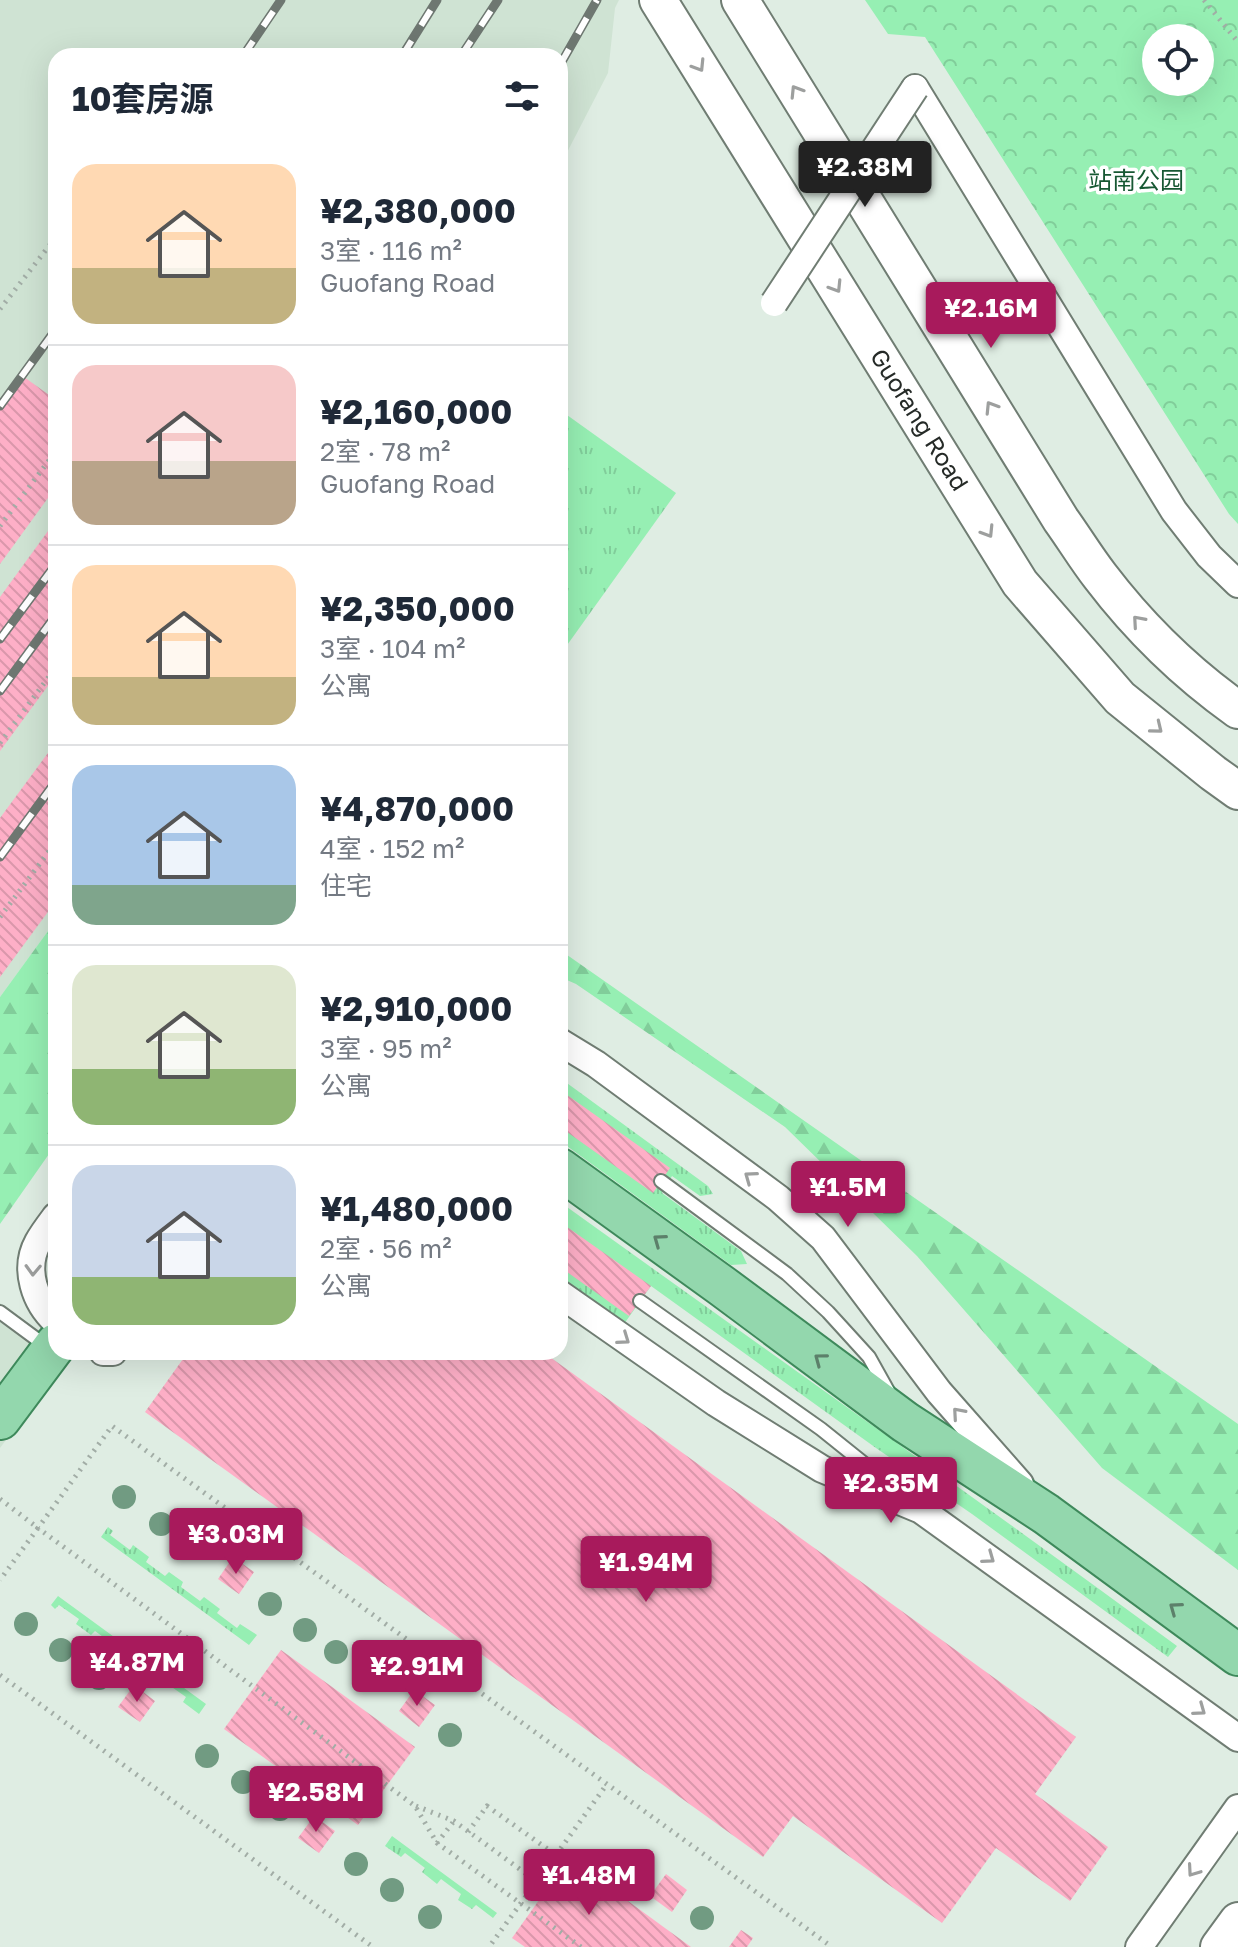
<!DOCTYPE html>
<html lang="zh">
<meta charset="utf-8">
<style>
:root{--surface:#fff;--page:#f6f6f7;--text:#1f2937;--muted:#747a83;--line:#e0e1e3;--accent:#a81a5c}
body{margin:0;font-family:"Golos Text","Noto Sans SC",sans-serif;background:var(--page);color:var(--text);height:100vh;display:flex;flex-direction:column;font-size:30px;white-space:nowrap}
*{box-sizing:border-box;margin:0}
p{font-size:26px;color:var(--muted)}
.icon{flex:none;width:44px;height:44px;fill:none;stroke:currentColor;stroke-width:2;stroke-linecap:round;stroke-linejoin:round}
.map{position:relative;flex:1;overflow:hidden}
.panel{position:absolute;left:48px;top:48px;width:520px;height:1312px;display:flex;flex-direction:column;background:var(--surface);border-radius:24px;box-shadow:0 8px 32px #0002}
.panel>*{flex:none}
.buttons{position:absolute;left:1142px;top:24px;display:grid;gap:16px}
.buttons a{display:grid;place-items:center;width:72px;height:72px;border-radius:50%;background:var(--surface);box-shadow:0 8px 32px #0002;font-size:40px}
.price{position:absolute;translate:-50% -68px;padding:0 18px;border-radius:8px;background:var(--accent);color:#fff;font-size:26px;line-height:52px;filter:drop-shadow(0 2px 4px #0008)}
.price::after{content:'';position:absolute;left:50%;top:48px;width:24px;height:18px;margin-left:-12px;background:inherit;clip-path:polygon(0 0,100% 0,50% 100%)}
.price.current{background:#222;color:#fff}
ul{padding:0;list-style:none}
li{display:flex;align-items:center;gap:24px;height:200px;padding:0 24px}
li+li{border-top:2px solid var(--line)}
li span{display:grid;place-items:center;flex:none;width:224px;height:160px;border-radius:24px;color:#555}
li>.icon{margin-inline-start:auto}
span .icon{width:96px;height:96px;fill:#fffc;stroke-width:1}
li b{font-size:34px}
h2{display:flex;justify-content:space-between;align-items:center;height:96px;padding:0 24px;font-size:34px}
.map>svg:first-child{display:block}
.built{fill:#cfe3d3}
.grass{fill:url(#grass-tufts)}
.forest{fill:url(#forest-firs)}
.park{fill:url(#park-crowns);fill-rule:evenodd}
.building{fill:url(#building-back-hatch)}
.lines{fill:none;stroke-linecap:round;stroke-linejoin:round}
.lane-casing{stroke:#707d73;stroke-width:16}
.street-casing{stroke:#707d73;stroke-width:30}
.secondary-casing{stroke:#707d73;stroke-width:40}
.primary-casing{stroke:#3e895b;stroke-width:44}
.path{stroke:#a2ada6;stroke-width:5;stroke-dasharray:2 6;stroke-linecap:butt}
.lane{stroke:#fff;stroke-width:12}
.street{stroke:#fff;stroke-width:26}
.secondary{stroke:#fff;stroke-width:36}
.primary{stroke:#93d7ad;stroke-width:40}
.rail-casing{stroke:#6e7771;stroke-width:9}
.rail{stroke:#fff;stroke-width:6;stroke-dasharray:18;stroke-linecap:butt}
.street-bridge-casing{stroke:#707d73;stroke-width:30;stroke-linecap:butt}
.street-bridge{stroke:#fff;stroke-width:26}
.tree{fill:#719b82}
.oneway{stroke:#9d9f9e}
.oneway2{stroke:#5c806a}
.labels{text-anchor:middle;stroke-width:7;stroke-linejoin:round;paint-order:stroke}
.park-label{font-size:24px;fill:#175833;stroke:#fff}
.street-label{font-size:24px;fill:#252a27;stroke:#fff}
</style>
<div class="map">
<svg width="1238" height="1947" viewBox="0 0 1238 1947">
<defs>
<pattern id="grass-tufts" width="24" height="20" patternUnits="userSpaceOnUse" patternTransform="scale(2)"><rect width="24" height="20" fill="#96efb3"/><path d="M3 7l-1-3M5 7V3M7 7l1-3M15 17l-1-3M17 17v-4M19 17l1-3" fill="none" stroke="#81cd9a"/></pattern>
<pattern id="forest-firs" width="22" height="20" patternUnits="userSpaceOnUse" patternTransform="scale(2)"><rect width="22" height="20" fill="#96efb3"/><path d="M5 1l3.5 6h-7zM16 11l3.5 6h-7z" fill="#81cd9a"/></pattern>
<pattern id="park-crowns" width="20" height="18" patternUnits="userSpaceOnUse" patternTransform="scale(2)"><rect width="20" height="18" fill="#96efb3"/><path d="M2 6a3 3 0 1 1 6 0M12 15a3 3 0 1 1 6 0" fill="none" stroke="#81cd9a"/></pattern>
<pattern id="building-back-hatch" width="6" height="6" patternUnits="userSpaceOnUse" patternTransform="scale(2)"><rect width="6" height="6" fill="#feafc7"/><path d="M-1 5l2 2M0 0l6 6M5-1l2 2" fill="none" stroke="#da97ab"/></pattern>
</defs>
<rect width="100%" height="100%" fill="#dfede3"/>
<g class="built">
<path d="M0 0H619L615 8 608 73 560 166V56H56V920L0 997Z"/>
<path d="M0 1303 69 1355 0 1448Z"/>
</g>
<g class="grass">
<path d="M560 410 676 493 560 655Z"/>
<path d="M560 1078 708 1186 713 1194 700 1196 672 1176 662 1193 741 1251 747 1264 731 1265 560 1141Z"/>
<path d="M560 1202C766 1350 973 1496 1177 1646L1168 1657 972 1514 876 1448 651 1286 624 1324 560 1278Z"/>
<path d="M108 1527 113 1531 110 1535 130 1550 133 1545 149 1557 146 1562 165 1576 169 1572 183 1582 181 1587 200 1601 204 1597 220 1609 217 1613 237 1628 240 1624 257 1635 249 1645 101 1537Z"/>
<path d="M58 1596 206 1704 199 1714 183 1702 186 1697 166 1683 162 1687 147 1675 149 1670 130 1656 126 1660 112 1650 114 1645 95 1631 91 1635 76 1624 79 1619 59 1605 55 1609 51 1605Z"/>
<path d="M392 1836 497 1913 493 1918 476 1905 472 1909 458 1900 461 1894 441 1879 437 1884 422 1872 425 1868 405 1853 401 1857 385 1846Z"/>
</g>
<g class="forest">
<path d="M56 920V1144L0 1224V997Z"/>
<path d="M560 950 1238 1424V1570L1102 1468 917 1256 785 1127 576 984 560 977Z"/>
</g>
<path class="park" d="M865 0H1238V524L1229 514 925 37 888 34ZM1156 38H1200V82H1156Z"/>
<g class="building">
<path d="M24 377 56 400V487L0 564V409Z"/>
<path d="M56 520V675L0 751V597Z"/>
<path d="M56 742V901L0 977V818Z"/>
<path d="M560 1090 670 1168 653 1193 560 1127Z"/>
<path d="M560 1222 651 1286 629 1316 560 1267Z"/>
<path d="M188 1352H242L247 1356 250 1352H543L1076 1737 1035 1794 1108 1847 1070 1901 996 1848 942 1923 793 1816 763 1857 145 1412Z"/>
<path d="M196 1532 208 1540 195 1558 183 1550Z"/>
<path d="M233 1557 254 1572 239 1594 218 1579Z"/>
<path d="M281 1650 415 1747 358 1825 224 1729Z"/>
<path d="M134 1685 155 1701 140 1722 118 1707Z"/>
<path d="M414 1690 435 1705 419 1727 399 1711Z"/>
<path d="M314 1816 335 1831 319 1853 298 1838Z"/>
<path d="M569 1858 691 1947H525L512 1938Z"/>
<path d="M666 1874 687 1890 672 1912 650 1896Z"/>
<path d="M741 1930 753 1938 747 1947H729Z"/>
</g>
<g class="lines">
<g class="lane-casing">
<g id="lane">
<path d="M661 1181 787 1274 828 1312 869 1357 888 1391"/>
<path d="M640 1301 821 1429 897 1490"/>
<path d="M0 1312 46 1346"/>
</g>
</g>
<g class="street-casing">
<g id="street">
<path d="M915 88 1174 511 1209 556 1238 584"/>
<path d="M560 1042 596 1064 778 1198 823 1238 939 1392 1020 1484"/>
<path d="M56 1216C50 1224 43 1233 38 1242 23 1269 35 1303 56 1322"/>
<path d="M560 1294 716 1403 822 1469 921 1510 1238 1738"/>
<path d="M103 1352H113"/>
<path d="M1139 1947 1238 1808"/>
</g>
</g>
<g class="secondary-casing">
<g id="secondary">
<path d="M658 0 1020 583 1120 698 1213 773 1238 791"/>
<path d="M740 0 1061 520C1074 538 1086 558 1100 576 1138 626 1186 673 1238 710"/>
<path d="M1219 1947 1238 1921"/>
</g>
</g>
<g class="primary-casing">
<g id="primary">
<path d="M560 1169 722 1286 905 1422 1046 1514 1238 1655"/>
<path d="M0 1419 56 1344"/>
</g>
</g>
<g class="path">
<path d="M1204 0 1238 42"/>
<path d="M0 309 56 237"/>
<path d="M0 526 56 451"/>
<path d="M0 743 56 667"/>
<path d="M0 917 56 842"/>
<path d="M0 1499 38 1528 0 1580"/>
<path d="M0 1675 373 1947"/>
<path d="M416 1806 454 1821 536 1881"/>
<path d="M468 1832 487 1806 556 1855 489 1947"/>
<path d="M437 1843 454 1821"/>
<path d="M556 1855 607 1784"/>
<path d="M581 1947 437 1843 415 1806 38 1528 112 1426 832 1947"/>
</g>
<use href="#lane" class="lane"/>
<use href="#street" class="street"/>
<use href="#secondary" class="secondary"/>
<use href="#primary" class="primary"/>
<g class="rail-casing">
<g id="rail">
<path d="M243 56 281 0"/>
<path d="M402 56 437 0"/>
<path d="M461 56 498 0"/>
<path d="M560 65 597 0"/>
<path d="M0 406 56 329"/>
<path d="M0 639 56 564"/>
<path d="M0 691 56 615"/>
<path d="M0 857 56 781"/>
</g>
</g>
<use href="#rail" class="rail"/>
<g class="street-bridge-casing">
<path id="street-bridge" d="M774 303 915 88"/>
</g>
<use href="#street-bridge" class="street-bridge"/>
</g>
<g class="tree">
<circle cx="124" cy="1497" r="12"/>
<circle cx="161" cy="1524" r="12"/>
<circle cx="270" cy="1604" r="12"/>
<circle cx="26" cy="1624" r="12"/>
<circle cx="305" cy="1630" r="12"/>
<circle cx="61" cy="1650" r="12"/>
<circle cx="336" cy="1652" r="12"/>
<circle cx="99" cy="1678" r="12"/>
<circle cx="450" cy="1735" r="12"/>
<circle cx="207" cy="1756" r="12"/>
<circle cx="243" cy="1782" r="12"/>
<circle cx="280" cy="1809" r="12"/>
<circle cx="356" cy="1864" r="12"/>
<circle cx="628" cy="1864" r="12"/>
<circle cx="392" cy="1890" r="12"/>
<circle cx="430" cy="1917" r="12"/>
<circle cx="702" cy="1918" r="12"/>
</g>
<defs><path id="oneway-chevron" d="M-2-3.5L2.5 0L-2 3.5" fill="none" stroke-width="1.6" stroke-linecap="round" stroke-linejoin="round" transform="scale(2)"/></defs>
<g class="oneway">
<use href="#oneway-chevron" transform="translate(699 66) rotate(58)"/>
<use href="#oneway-chevron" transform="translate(796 91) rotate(-122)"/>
<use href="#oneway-chevron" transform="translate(836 287) rotate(58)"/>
<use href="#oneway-chevron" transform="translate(991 407) rotate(-122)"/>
<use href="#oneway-chevron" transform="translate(988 532) rotate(58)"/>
<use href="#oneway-chevron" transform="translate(1138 621) rotate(-131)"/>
<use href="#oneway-chevron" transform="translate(1157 728) rotate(39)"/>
<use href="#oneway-chevron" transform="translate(750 1177) rotate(-144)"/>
<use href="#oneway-chevron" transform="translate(33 1270) rotate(92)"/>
<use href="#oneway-chevron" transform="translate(624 1339) rotate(35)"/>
<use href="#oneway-chevron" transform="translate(958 1413) rotate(-131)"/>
<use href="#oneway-chevron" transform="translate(989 1558) rotate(36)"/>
<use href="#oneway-chevron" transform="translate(1200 1710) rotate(36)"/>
<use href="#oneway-chevron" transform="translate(1193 1871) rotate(125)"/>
</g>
<g class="oneway2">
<use href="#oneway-chevron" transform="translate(659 1240) rotate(-144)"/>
<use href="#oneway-chevron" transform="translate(820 1359) rotate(-143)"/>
<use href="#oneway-chevron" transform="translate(1175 1608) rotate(-144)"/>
</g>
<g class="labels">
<g class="park-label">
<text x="1136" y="189">站南公园</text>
</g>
<g class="street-label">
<text transform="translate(919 420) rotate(58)" y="8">Guofang Road</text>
</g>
</g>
</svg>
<div class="buttons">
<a><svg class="icon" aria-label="locate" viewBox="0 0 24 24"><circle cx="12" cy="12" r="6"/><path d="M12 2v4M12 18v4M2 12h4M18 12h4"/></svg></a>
</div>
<b class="price current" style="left:865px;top:209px">¥2.38M</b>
<b class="price" style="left:991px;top:350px">¥2.16M</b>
<b class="price" style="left:848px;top:1229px">¥1.5M</b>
<b class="price" style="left:891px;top:1525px">¥2.35M</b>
<b class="price" style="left:236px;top:1576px">¥3.03M</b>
<b class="price" style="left:646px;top:1604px">¥1.94M</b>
<b class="price" style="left:137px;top:1704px">¥4.87M</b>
<b class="price" style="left:417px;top:1708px">¥2.91M</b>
<b class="price" style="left:316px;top:1834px">¥2.58M</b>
<b class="price" style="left:589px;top:1917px">¥1.48M</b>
<section class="panel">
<h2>10套房源<svg class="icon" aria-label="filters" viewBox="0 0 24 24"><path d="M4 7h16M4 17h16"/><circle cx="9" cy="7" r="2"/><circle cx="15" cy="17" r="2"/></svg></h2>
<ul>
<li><span style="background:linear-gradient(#ffd9b3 65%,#c2b280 0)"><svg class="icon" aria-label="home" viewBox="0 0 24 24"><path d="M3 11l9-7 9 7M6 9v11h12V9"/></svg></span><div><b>¥2,380,000</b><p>3室 · 116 m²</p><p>Guofang Road</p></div></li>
<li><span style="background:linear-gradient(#f6c9c9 60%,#b9a48a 0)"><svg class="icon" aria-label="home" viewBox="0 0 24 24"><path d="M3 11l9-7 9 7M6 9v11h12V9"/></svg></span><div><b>¥2,160,000</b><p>2室 · 78 m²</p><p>Guofang Road</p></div></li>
<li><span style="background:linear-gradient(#ffd9b3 70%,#c2b280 0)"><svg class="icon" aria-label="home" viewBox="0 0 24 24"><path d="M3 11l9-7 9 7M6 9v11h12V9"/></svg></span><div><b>¥2,350,000</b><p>3室 · 104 m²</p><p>公寓</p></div></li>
<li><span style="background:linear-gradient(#a9c7e8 75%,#7fa58c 0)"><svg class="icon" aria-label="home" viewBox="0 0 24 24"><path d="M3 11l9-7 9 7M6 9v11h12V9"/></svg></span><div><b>¥4,870,000</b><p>4室 · 152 m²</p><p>住宅</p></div></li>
<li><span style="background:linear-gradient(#dfe7d0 65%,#8fb573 0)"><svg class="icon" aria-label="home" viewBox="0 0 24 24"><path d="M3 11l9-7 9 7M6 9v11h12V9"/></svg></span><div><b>¥2,910,000</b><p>3室 · 95 m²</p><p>公寓</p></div></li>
<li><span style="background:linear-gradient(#c9d6e8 70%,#8fb573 0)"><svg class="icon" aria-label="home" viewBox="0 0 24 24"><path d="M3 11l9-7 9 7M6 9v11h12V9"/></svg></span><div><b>¥1,480,000</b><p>2室 · 56 m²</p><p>公寓</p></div></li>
</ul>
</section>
</div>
